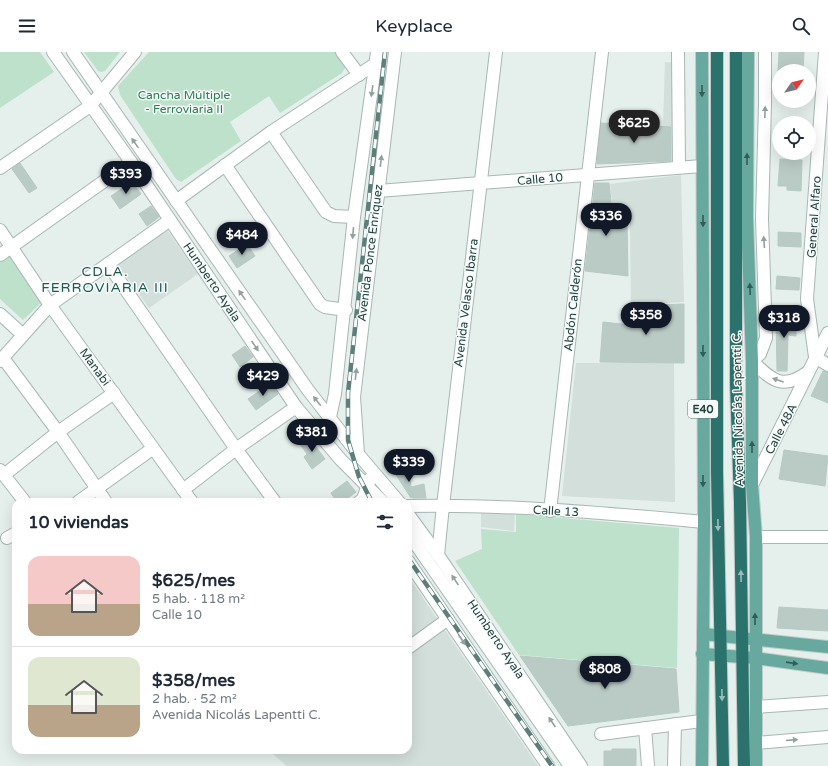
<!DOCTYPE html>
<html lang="es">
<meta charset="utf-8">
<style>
:root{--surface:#fff;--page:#f6f6f7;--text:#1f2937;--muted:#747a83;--line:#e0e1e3;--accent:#111827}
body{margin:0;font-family:"Varela Round",sans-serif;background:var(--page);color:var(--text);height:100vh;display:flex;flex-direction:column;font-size:15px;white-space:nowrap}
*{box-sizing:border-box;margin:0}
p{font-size:13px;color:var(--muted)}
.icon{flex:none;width:22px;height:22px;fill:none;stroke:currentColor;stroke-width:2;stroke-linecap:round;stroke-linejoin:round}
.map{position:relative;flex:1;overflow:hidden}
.panel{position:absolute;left:12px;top:446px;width:400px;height:256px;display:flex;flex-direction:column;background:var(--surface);border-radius:12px;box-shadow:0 4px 16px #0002}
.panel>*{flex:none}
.needle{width:26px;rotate:56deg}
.controls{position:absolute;left:772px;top:12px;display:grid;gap:8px}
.controls a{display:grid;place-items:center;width:44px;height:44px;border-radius:50%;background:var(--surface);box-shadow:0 4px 16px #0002;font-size:20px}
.price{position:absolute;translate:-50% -34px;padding:0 9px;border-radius:14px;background:var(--accent);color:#fff;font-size:13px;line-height:26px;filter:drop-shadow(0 1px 2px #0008)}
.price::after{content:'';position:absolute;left:50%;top:24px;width:12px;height:9px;margin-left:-6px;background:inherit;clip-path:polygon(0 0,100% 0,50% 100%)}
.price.on{background:#222;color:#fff}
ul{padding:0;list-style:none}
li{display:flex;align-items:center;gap:12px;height:100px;padding:0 16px}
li+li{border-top:1px solid var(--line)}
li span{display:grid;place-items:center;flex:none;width:112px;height:80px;border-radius:12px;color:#555}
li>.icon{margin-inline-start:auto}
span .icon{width:48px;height:48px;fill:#fffc;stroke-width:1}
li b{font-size:17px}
h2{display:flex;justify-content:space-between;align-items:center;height:48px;padding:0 16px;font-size:17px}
header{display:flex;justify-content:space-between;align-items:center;height:52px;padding:0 16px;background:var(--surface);font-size:18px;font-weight:600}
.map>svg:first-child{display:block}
.built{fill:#d3dfdb}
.green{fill:#bde1cb}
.building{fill:#bacac5;stroke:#b7cac4}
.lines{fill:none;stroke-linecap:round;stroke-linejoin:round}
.minor-casing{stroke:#a7b8b4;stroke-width:14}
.major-casing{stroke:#c1cac9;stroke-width:14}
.highway-casing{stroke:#c1cac9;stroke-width:14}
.minor{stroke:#fff;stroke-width:12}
.major{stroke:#67a89f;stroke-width:12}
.highway{stroke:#2c726c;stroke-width:12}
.rail-casing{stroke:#5d7e79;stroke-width:4.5}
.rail{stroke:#f6fbf9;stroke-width:3;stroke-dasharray:9;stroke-linecap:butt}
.oneway{fill:#90a19e}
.oneway2{fill:#335c56}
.oneway3{fill:#9bbdba}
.labels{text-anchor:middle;stroke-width:3;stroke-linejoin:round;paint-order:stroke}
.shield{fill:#f6fbf9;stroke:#627a76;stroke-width:1}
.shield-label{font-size:11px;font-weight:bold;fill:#22433e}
.park-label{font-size:12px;fill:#297d54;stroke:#f6fbf9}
.street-label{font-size:12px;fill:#22433e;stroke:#f6fbf9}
.quarter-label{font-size:14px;letter-spacing:1px;fill:#1c5750;stroke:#f6fbf9}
</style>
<header><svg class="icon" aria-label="menu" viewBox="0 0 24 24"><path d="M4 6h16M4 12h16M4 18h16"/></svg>Keyplace<svg class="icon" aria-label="search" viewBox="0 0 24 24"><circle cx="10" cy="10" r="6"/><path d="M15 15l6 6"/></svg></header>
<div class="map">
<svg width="828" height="714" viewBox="0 0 828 714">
<rect width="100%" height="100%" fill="#e5efec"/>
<g class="built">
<path d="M665 10 676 11 673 75H663Z"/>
<path d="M681 123 684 250 631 253 630 169 614 168 610 132Z"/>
<path d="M165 175 198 222 149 256 116 210Z"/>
<path d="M576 311H674L675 450 562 444Z"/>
<path d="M481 460 515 462 514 479 481 475Z"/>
<path d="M408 524 538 714H287L268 698H408Z"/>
</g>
<g class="green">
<path d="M0 0H40L54 20 0 56Z"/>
<path d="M84 0H120L105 19 101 20 98 19Z"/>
<path d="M149 0H335L345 16 342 21 280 61 269 44 230 70 241 89 181 130 176 127 120 43 118 34Z"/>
<path d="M11 202 45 247 23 268 0 247V210Z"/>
<path d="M516 462 679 476 677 616 519 603 455 509 482 497 481 477 516 480Z"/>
</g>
<g class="building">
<path d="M779 0H804L803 19H778Z"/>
<path d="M601 71 671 75V109L597 112Z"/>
<path d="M780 107 802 108 801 139 787 138V134H778Z"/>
<path d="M20 111 37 136 29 141 12 117Z"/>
<path d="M132 130 141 142 120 157 111 144Z"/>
<path d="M595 131H609L613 169 627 170 628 224 585 219Z"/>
<path d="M151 154 159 165 147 174 139 162Z"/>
<path d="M778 180 801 181V195L778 194Z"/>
<path d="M247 192 255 204 237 216 229 204Z"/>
<path d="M777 224 800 226 799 238 776 237Z"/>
<path d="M684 252V311L600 310 603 270 631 273V254Z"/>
<path d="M776 264H796V284L788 283 787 319H777Z"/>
<path d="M245 294 253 305 240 315 232 303Z"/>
<path d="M823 319 828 320V351L811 344Z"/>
<path d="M271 331 278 342 256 358 248 347Z"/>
<path d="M308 384 325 407 312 417 304 405 307 402 299 391Z"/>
<path d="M784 398 828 404 825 434 779 427Z"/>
<path d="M409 414 411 435 424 432 426 446H413L411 445V446L391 415Z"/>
<path d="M347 429 356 440 343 450H337L331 441Z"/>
<path d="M779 555 828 558V579L777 576Z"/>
<path d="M520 604 676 617 679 660 568 674Z"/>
<path d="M612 697H636V714H604V699H612Z"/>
</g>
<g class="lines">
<g class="minor-casing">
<g id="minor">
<path d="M53 0 131 110 296 355 341 408 383 450"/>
<path d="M73 0 308 338 358 402 399 450"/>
<path d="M342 0 359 23"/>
<path d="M678 0 679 115"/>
<path d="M765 0V52L762 167 766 286 760 302 752 309C772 328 782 339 808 320"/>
<path d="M825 0 807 247 815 305 828 313"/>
<path d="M271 80 326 160 334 164 354 165"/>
<path d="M225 113 320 252 325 255 346 258"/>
<path d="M0 116 90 54 135 0"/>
<path d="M378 139 702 114"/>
<path d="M176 149 271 80 375 12"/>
<path d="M0 178 50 253 192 450"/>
<path d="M0 203 131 110"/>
<path d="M108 212 236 397 275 450"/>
<path d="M0 262 23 283"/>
<path d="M3 306 58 380 106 450"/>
<path d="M0 309 50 253 170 168"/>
<path d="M321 386 330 365 335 342 354 165 377 0"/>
<path d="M358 402 354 345 395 0"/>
<path d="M0 418 25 450"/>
<path d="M4 423 58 380 114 341"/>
<path d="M752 433 828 281"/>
<path d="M183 438 236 397 296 355"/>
<path d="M78 450 152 397"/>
<path d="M359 450 363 447 370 427"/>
<path d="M408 454C506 452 606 461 704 470"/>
<path d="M550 459 602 0"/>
<path d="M408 462 438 503 581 714"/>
<path d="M408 481 570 714"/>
<path d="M756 485H828"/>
<path d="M7 486 16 481"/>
<path d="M438 503 443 454 496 0"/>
<path d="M408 509 548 714"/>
<path d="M408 596 448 567"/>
<path d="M756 655 828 650"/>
<path d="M645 676 648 714"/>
<path d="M601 682 701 669"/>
<path d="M756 691 828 685"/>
<path d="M674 714 675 672"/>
</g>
</g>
<g class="major-casing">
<g id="major">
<path d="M702 0 704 470 702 714"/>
<path d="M748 0 747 165 752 309V433L756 485V714"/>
<path d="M703 582 828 595"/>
<path d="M702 602 755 606 828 616"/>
</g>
</g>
<g class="highway-casing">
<g id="highway">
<path d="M717 0V420L723 714"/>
<path d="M736 0V332L740 450 744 714"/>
</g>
</g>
<use href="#minor" class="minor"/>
<use href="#major" class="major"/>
<use href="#highway" class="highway"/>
<g class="rail-casing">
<g id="rail">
<path d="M372 450 359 425 348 388V341L385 0"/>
<path d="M408 506 552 714"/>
</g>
</g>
<use href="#rail" class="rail"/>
</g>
<defs><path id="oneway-solid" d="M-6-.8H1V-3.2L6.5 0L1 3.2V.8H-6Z"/></defs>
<g class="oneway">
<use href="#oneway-solid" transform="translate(372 39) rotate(98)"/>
<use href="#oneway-solid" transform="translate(765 60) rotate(-88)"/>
<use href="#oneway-solid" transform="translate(135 91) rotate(-125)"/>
<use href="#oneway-solid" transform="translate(381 109) rotate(-83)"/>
<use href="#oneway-solid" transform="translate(353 181) rotate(95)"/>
<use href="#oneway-solid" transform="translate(764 190) rotate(-94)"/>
<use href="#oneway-solid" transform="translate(242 243) rotate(-125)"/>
<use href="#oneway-solid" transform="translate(255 294) rotate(56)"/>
<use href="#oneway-solid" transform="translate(356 322) rotate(-83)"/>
<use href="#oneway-solid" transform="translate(778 328) rotate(-161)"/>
<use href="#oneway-solid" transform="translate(317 349) rotate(-129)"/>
<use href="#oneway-solid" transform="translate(455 528) rotate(-124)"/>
<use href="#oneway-solid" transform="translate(462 588) rotate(56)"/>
<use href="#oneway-solid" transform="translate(552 670) rotate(-124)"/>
<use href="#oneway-solid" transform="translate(792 688) rotate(-5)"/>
</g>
<g class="oneway2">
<use href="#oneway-solid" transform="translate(702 39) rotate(90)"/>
<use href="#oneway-solid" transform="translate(747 107) rotate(-90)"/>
<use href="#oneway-solid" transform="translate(703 169) rotate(90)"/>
<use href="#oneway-solid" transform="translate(750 237) rotate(-92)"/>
<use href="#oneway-solid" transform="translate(703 299) rotate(90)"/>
<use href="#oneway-solid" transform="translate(752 395) rotate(-90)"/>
<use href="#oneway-solid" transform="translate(703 429) rotate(90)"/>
<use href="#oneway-solid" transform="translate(755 567) rotate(-90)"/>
<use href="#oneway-solid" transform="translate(792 611) rotate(8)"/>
</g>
<g class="oneway3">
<use href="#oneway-solid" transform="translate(718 473) rotate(89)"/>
<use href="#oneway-solid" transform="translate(741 524) rotate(-91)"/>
<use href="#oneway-solid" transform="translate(722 643) rotate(89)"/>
</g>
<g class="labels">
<rect class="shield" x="688" y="348" width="30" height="18" rx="3"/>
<g class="shield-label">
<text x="703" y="361">E40</text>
</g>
<g class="park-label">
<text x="184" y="47">Cancha Múltiple<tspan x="184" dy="14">- Ferroviaria II</tspan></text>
</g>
<g class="street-label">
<text transform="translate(540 127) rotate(-5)" y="4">Calle 10</text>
<text transform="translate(814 165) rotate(-86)" y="4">General Alfaro</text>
<text transform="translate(370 201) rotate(-83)" y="4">Avenida Ponce Enriquez</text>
<text transform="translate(212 230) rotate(56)" y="4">Humberto Ayala</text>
<text transform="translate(466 251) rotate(-83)" y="4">Avenida Velasco Ibarra</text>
<text transform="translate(573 253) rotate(-84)" y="4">Abdón Calderón</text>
<text transform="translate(95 315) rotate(54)" y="4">Manabi</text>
<text transform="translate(738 357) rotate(-91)" y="4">Avenida Nicolás Lapentti C.</text>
<text transform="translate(781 377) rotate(-63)" y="4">Calle 48A</text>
<text transform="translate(556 459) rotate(3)" y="4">Calle 13</text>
<text transform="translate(496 587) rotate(56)" y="4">Humberto Ayala</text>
</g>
<g class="quarter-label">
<text x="105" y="224">CDLA.<tspan x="105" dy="16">FERROVIARIA III</tspan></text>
</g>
</g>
</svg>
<div class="controls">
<a><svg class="needle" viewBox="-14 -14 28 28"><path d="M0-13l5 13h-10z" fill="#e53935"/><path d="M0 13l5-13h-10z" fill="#747a83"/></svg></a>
<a><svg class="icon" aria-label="locate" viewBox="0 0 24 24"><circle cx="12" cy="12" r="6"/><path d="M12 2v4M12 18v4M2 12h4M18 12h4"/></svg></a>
</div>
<b class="price on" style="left:634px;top:92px">$625</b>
<b class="price" style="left:126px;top:143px">$393</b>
<b class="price" style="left:606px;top:185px">$336</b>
<b class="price" style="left:242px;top:204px">$484</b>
<b class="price" style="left:646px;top:284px">$358</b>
<b class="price" style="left:784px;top:287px">$318</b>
<b class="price" style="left:263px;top:345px">$429</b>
<b class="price" style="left:312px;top:401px">$381</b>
<b class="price" style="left:409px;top:431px">$339</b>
<b class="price" style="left:605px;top:638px">$808</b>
<section class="panel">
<h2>10 viviendas<svg class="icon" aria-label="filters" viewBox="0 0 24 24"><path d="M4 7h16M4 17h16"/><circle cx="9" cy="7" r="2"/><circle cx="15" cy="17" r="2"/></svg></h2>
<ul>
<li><span style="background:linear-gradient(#f6c9c9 60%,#b9a48a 0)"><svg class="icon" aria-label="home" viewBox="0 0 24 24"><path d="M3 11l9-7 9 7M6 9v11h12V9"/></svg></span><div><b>$625/mes</b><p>5 hab. · 118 m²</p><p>Calle 10</p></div></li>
<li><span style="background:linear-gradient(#dfe7d0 60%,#b9a48a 0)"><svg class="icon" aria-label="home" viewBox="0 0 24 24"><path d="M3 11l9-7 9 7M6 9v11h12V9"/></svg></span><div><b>$358/mes</b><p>2 hab. · 52 m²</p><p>Avenida Nicolás Lapentti C.</p></div></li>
</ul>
</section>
</div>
